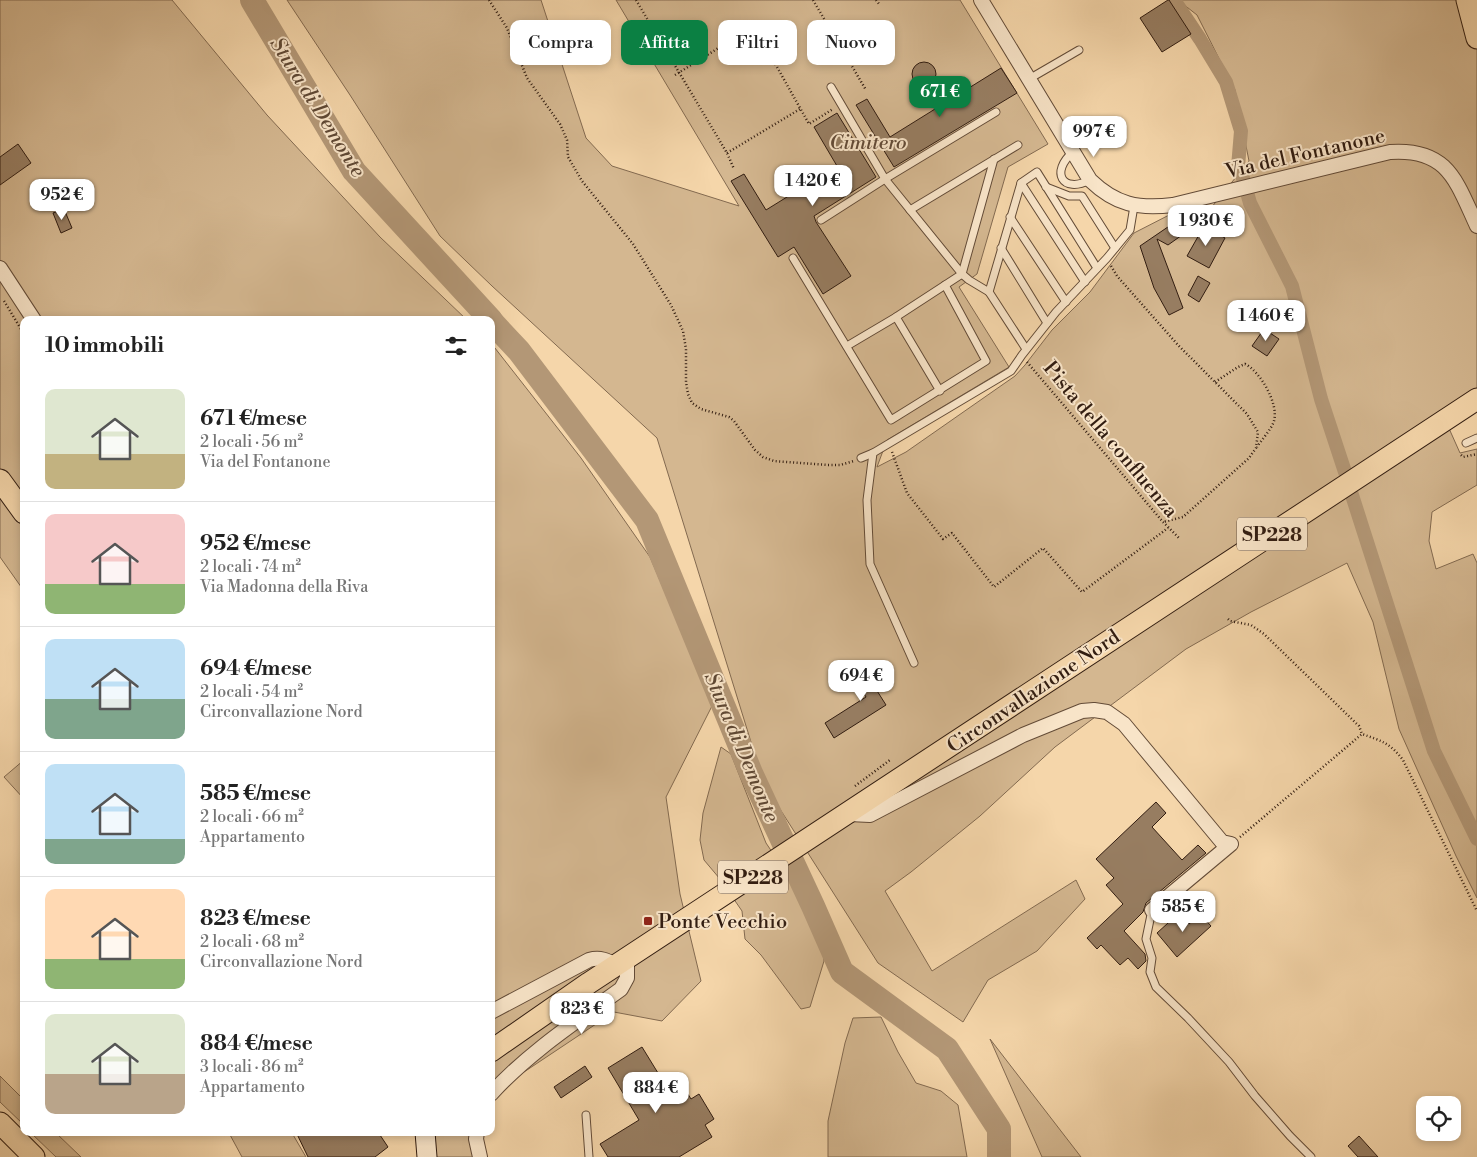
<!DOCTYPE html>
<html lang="it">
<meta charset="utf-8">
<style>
:root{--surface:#fff;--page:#f2f2f2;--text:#222;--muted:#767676;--line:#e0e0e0;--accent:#0b8043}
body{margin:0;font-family:"Libre Bodoni",serif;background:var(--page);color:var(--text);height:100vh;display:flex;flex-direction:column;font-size:19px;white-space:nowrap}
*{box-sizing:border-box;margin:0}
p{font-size:16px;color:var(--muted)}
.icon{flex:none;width:28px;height:28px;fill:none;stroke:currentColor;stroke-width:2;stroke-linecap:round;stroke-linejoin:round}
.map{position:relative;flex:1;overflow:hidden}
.panel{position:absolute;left:20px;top:316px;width:475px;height:820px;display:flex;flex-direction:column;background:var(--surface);border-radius:10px;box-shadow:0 2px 8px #0003}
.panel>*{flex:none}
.guide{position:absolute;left:510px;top:20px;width:475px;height:45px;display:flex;gap:10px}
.fabs{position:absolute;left:1416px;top:1096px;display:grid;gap:10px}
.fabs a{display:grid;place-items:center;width:45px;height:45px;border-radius:10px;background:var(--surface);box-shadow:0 2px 8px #0003;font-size:25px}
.price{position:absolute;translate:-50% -42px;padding:0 11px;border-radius:10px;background:#fff;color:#222;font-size:16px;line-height:32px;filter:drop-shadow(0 1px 2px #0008)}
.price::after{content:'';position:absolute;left:50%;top:30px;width:15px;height:11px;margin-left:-8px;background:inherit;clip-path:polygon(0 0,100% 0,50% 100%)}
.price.current{background:var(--accent);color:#fff}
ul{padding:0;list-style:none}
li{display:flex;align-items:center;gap:15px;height:125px;padding:0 25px}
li+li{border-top:1px solid var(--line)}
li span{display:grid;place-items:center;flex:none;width:140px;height:100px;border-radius:10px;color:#555}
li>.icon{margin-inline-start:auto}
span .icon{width:60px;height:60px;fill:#fffc;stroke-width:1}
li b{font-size:21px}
h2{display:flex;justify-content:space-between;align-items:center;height:60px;padding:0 25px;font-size:21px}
.tag{padding:0 18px;border-radius:10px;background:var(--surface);box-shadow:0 2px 8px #0003;font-size:18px;line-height:45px}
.tag.current{background:var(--accent);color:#fff}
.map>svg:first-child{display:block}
.green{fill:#d4b790;stroke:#836a50}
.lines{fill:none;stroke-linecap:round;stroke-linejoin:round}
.canal{stroke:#b39776;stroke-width:14}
.river{stroke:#b39776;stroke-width:24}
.building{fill:#977d61;stroke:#321d11}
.lane-casing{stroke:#634b37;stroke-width:9}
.street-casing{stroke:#634b37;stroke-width:16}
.secondary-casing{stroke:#321d11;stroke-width:21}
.primary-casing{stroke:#321d11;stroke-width:23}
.path{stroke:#321d11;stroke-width:2.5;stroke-dasharray:1 2.5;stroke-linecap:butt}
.lane{stroke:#f8e4c8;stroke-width:7}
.street{stroke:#f8e4c8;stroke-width:14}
.secondary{stroke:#f8e4c8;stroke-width:19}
.primary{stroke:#f5d6aa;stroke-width:21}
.poi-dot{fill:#8f2418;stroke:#f8e4c8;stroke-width:2}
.labels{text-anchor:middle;stroke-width:4;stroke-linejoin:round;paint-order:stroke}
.shield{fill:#f8e4c8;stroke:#6d5948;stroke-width:1}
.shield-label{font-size:19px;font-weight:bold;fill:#321d11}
.park-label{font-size:20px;font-style:italic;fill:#634b37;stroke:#f8e4c8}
.street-label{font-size:20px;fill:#321d11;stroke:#f8e4c8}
.poi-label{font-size:20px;fill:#321d11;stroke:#f8e4c8;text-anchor:start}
.water-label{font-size:21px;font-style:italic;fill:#5f4834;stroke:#f8e4c8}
</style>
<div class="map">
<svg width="1477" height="1157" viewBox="0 0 1477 1157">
<rect width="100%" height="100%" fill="#f5d6aa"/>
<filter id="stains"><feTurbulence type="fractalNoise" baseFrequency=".004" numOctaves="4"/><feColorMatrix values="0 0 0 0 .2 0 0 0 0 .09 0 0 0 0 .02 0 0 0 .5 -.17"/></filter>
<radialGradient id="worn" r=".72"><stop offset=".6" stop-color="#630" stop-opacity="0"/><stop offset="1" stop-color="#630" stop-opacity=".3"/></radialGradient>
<g class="green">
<path d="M0 0H172L267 115 380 237 467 320H24V591L0 557Z"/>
<path d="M287 0H541L586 138 612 166 739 206 616 0H960L1048 144 1008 167 977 274 959 287 1009 367 887 440 877 467 906 452 1015 376 1025 365 1052 330 1090 292 1134 233 1175 212 1199 205 1211 208 1249 161 1235 90 1197 15 1178 0H1477V388L1443 415 1460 453 1477 449V485L1432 512 1429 541 1436 569 1473 554 1477 563V898L1456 856 1399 729 1373 622 1347 563 1251 612 1186 649 1055 747 980 816 911 872 885 891 932 971 1076 880 1085 899 1037 951 988 980 963 1022 878 963 764 784 657 438 492 286 440 236 350 95Z"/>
<path d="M491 343 581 458 650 557 713 704 666 797 680 894 701 981 662 1021 614 1012 491 1094Z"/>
<path d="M721 747 731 754 766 843 799 892 822 941 824 961 810 1007 801 1009 761 955 745 939 742 911 720 879 704 860 700 840 703 813Z"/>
<path d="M24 760V799L4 777Z"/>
<path d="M881 1017 898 1052 916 1083 941 1091 958 1105 967 1157H828V1121L845 1043 853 1018Z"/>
<path d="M990 1039 1081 1157H1042Z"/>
<path d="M0 1076 24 1100V1125L0 1102Z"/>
<path d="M31 1133H56L81 1157H56Z"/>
<path d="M229 1133H292L306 1157H242Z"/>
<path d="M416 1133H471L476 1157H418Z"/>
</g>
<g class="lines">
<g class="canal">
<path d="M1174 0 1200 39 1226 82 1241 131 1238 167 1241 171 1250 203 1292 286 1321 399 1345 472"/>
<path d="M1351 492 1434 751 1477 839"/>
</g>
<g class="river">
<path d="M252 0 354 171 491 320"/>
<path d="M491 321 519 351 647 520 751 773 813 906 842 972 947 1049 999 1129V1157"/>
</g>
</g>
<g class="building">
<path d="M1168 0H1169L1191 34 1162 52 1140 18Z"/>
<circle cx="924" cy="74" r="12"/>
<path d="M1001 68 1017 93 894 167 856 105 867 99 890 137Z"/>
<path d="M837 113 876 177 814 216 816 222 851 276 823 294 794 247 778 257 731 181 744 174 766 210 837 166 814 127Z"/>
<path d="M18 144 31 163 0 185V157Z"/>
<path d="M64 209 72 228 61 233 53 213Z"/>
<path d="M1184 216 1192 228 1168 245 1157 239 1183 308 1169 315 1154 288 1140 246Z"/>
<path d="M1204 226 1225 238 1209 268 1187 256Z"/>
<path d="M1198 276 1210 283 1199 302 1188 295Z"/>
<path d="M1264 329 1279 339 1267 356 1252 346Z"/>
<path d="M878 663 887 678 874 686 886 705 834 738 825 723 866 697 854 677Z"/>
<path d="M1156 802 1166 813 1152 827 1182 860 1198 845 1206 853 1146 903 1143 912 1124 931 1145 954 1146 961 1138 969 1128 958 1120 965 1101 945 1097 949 1087 938 1123 904 1106 885 1114 878 1096 859Z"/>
<path d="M1179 913 1189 924 1200 914 1211 926 1177 957 1157 933Z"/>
<path d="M642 1047 674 1099 686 1091 691 1099 699 1094 714 1119 705 1125 712 1137 679 1157H608L600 1144 639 1120 608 1068Z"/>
<path d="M585 1066 592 1077 561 1098 554 1087Z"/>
<path d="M296 1132H378L388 1147 375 1157H308Z"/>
<path d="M1359 1136 1378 1157H1358L1348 1146Z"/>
</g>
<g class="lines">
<g class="lane-casing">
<g id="lane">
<path d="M1029 79 1079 50"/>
<path d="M831 87 885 179 962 274 969 280 989 292"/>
<path d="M1073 152C1050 172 1062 194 1090 180"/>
<path d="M1021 183 1085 282"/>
<path d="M1046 187 1069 196H1082L1115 248"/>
<path d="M910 210 1018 145"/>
<path d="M1010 217 1066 302"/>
<path d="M821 220 885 179 996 112"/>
<path d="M1001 248 1047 323"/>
<path d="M793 258 891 420 986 361 945 285"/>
<path d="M896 317 940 391"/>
<path d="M847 346 896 317 962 274 994 159"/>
<path d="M1026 349 989 292 1021 183 1037 172 1097 268"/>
<path d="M1466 443 1477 438"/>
<path d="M873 453 867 500 870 564 914 663"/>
<path d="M861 458 873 453 1011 371 1022 355 1056 312 1107 258 1130 230 1134 206"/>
<path d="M1152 910 1146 939 1152 958 1150 972 1156 987 1188 1018 1229 1062 1255 1096 1290 1136 1311 1157"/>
<path d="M586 1115 589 1157"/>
</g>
</g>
<g class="street-casing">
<g id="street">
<path d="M981 0 1090 180C1116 205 1138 209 1173 205L1390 152C1448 148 1456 181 1477 226"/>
<path d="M0 268 34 320"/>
<path d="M849 814 870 815 1023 735 1082 711 1094 710 1107 712 1124 724 1222 842 1231 844 1152 910"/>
<path d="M491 1012 589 960C600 957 607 960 617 966"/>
<path d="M491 1094C528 1053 577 1021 621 989L627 978V959"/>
<path d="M477 1132 476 1139 480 1157"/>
</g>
</g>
<g class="secondary-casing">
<path id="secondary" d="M425 1132 427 1157"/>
</g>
<g class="primary-casing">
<g id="primary">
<path d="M1467 0 1477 38"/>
<path d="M0 480 24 513"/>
<path d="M491 1051 589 983 1477 399"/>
<path d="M0 1123 34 1157"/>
</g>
</g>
<g class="path">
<path d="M489 0 507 28 527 78 560 124 567 140 568 157 582 181 633 244 671 305 683 331 686 349V382L688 394 692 403 701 409 729 417 734 421 755 450 763 457 774 461 828 465H840L854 461"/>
<path d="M636 0 727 153 734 169"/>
<path d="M813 0 866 90"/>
<path d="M876 0 879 4"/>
<path d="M675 75 754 26 809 124 833 109"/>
<path d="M727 153 800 109"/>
<path d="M1111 266 1117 276 1178 345 1247 414 1258 432 1256 448 1249 458 1183 517 1163 522"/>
<path d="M4 301 24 334"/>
<path d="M1027 362 1163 522 1180 539"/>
<path d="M1215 382 1238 367 1245 364C1260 371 1279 404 1274 421 1271 430 1262 439 1257 447"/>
<path d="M892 452 907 493 943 539 952 533 994 587 1043 548 1082 592 1168 528"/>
<path d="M1461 455 1463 457 1477 454"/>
<path d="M1228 619 1230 621 1251 625 1264 634 1359 726 1362 734C1382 741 1390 743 1403 760L1477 911"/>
<path d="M855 786 890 760"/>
<path d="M1240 837 1362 734"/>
</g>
<use href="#lane" class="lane"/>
<use href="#street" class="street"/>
<use href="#secondary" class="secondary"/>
<use href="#primary" class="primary"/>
</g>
<rect class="poi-dot" x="643" y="916" width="10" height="10" rx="2.5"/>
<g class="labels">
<g class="shield">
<rect x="1237" y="517.5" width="70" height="33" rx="4"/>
<rect x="718" y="860.5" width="70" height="33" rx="4"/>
</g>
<g class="shield-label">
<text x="1272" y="541">SP228</text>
<text x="753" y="884">SP228</text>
</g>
<g class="park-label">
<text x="868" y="149">Cimitero</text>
</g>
<g class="street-label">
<text transform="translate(1305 153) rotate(-13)" y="7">Via del Fontanone</text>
<text transform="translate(1111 439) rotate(50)" y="7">Pista della confluenza</text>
<text transform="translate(1033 691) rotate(-34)" y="7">Circonvallazione Nord</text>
</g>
<g class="poi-label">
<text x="658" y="928">Ponte Vecchio</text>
</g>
<g class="water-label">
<text transform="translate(318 107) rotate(58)" y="7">Stura di Demonte</text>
<text transform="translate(742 747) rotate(67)" y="7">Stura di Demonte</text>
</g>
</g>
<rect width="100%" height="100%" filter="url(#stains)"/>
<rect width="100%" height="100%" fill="url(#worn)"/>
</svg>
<div class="fabs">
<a><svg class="icon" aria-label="locate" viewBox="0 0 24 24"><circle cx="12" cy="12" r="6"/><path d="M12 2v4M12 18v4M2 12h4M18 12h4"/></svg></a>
</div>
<b class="price current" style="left:940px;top:118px">671 €</b>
<b class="price" style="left:1094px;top:158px">997 €</b>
<b class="price" style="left:813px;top:207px">1 420 €</b>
<b class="price" style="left:62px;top:221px">952 €</b>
<b class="price" style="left:1206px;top:247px">1 930 €</b>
<b class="price" style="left:1266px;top:342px">1 460 €</b>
<b class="price" style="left:861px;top:702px">694 €</b>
<b class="price" style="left:1183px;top:933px">585 €</b>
<b class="price" style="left:582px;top:1035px">823 €</b>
<b class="price" style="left:656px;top:1114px">884 €</b>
<div class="guide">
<a class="tag">Compra</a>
<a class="tag current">Affitta</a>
<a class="tag">Filtri</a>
<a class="tag">Nuovo</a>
</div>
<section class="panel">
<h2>10 immobili<svg class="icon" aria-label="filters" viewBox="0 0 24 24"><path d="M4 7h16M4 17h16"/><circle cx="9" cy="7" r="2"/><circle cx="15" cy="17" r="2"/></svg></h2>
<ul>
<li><span style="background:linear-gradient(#dfe7d0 65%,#c2b280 0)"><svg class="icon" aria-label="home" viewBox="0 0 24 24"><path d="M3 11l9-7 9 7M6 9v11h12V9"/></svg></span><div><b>671 €/mese</b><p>2 locali · 56 m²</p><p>Via del Fontanone</p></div></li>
<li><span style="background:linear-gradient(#f6c9c9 70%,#8fb573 0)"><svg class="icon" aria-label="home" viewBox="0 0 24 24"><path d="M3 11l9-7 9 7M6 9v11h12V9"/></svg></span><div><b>952 €/mese</b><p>2 locali · 74 m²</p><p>Via Madonna della Riva</p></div></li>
<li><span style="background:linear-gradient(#bfe0f5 60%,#7fa58c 0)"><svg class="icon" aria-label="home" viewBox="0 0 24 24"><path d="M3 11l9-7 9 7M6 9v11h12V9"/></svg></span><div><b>694 €/mese</b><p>2 locali · 54 m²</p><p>Circonvallazione Nord</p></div></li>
<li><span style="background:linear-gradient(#bfe0f5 75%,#7fa58c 0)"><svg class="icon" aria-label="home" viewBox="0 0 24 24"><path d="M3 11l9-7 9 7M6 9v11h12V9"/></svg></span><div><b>585 €/mese</b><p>2 locali · 66 m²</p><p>Appartamento</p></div></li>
<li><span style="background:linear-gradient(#ffd9b3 70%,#8fb573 0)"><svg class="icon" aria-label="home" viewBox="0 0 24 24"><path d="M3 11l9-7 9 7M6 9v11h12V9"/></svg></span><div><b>823 €/mese</b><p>2 locali · 68 m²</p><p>Circonvallazione Nord</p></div></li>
<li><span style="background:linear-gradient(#dfe7d0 60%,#b9a48a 0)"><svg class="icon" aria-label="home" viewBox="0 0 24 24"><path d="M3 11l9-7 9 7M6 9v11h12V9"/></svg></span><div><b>884 €/mese</b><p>3 locali · 86 m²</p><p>Appartamento</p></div></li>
</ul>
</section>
</div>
